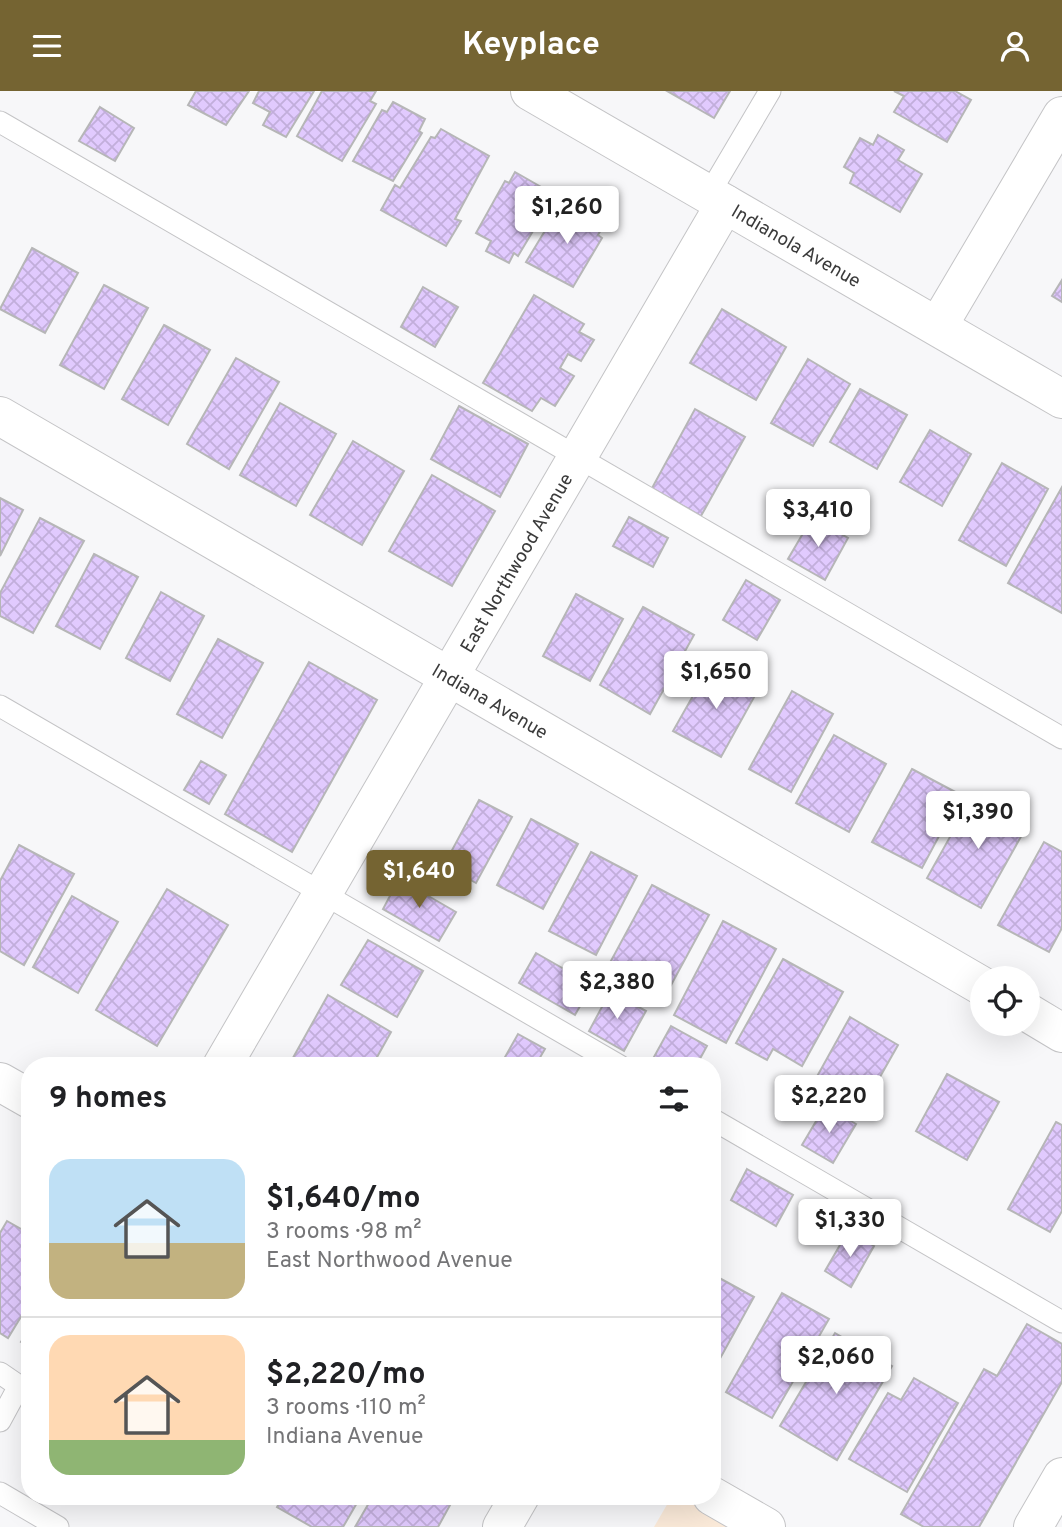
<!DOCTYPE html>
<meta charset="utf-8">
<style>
:root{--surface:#fff;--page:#f2f2f2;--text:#202124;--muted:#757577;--line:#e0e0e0;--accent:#756432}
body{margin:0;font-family:Overpass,sans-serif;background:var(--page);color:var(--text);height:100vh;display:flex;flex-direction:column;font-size:26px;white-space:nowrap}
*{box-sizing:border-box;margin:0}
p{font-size:23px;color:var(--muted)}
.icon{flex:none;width:38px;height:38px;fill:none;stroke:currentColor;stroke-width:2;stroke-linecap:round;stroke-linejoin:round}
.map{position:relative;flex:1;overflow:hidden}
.details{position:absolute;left:21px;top:966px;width:700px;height:448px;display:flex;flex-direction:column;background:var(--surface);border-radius:28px;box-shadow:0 7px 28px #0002}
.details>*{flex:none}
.fabs{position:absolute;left:970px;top:875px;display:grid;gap:14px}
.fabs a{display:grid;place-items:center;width:70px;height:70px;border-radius:50%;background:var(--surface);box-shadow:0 7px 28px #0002;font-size:35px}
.price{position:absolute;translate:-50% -60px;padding:0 16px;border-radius:7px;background:#fff;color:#222;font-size:23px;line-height:46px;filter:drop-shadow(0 2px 4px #0008)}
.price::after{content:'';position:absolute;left:50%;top:42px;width:21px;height:16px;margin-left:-10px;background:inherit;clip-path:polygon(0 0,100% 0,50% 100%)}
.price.active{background:var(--accent);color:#fff}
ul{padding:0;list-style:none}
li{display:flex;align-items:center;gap:21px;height:175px;padding:0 28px}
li+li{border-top:2px solid var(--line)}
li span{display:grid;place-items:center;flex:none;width:196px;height:140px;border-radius:21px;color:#555}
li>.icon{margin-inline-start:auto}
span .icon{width:84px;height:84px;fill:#fffc;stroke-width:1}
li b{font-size:30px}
h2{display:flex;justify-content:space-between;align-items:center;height:84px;padding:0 28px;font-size:30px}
header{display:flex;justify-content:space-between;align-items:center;height:91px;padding:0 28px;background:var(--accent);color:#fff;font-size:32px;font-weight:700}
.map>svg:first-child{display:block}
.commercial{fill:#fbead9}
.building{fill:url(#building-cross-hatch);stroke:#b6b6b7;stroke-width:2}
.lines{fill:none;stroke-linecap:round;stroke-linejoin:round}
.service-casing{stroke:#c4c4c6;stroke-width:23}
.minor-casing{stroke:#c4c4c6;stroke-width:40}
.tertiary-casing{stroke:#c4c4c6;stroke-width:40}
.primary-casing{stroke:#c4c4c6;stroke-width:40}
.service{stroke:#fff;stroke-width:21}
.minor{stroke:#fff;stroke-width:38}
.tertiary{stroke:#fff;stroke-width:38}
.primary{stroke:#fff;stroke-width:38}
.labels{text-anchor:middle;stroke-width:5;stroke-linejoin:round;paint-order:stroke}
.street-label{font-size:19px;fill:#3b3b3b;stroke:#fff}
</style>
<header><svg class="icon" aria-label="menu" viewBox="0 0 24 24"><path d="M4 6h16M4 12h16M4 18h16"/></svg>Keyplace<svg class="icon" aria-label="person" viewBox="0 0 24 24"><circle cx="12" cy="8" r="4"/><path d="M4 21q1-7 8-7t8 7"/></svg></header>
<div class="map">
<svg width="1062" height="1436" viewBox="0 0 1062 1436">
<defs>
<pattern id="building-cross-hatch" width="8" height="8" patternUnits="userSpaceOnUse" patternTransform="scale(1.75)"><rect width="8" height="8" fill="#e1cafe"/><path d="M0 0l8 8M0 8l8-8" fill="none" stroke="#c2aedb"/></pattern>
</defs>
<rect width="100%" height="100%" fill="#f7f7f9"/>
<path class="commercial" d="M672 1405H712L766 1436H654Z"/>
<g class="building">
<path d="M196 0H249L226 34 188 14Z"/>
<path d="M259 0H314L286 46 263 34 270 21 253 12Z"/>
<path d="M322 0H376L370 10 376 13 342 70 297 45Z"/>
<path d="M667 0H730L714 27Z"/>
<path d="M894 0H955L971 9 947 51 894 21 904 5Z"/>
<path d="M393 11 425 28 419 40 422 42 393 90 353 70 382 19 387 21Z"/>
<path d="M100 16 134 37 115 70 79 50Z"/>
<path d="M441 38 489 65 455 128 461 130 446 155 381 119 395 94 400 97 431 46 435 47Z"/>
<path d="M878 44 904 59 898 69 922 83 900 121 850 92 854 82 844 76 860 47 873 54Z"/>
<path d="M515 81 550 101 543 113 548 115 518 165 514 162 509 172 486 160 491 150 476 142 505 90 509 92Z"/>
<path d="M567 114 603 135 598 144 602 147 573 196 526 171 557 120 562 121Z"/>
<path d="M32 157 78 182 45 242 0 218Z"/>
<path d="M1062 189V211L1052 205Z"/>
<path d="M104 194 148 217 104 298 60 274Z"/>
<path d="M423 196 458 216 435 256 401 236Z"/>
<path d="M534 204 584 233 579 241 594 249 581 270 568 263 560 277 574 285 555 315 541 307 532 320 483 292Z"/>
<path d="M722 218 786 256 756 309 690 272Z"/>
<path d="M164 234 210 259 168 334 122 308Z"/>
<path d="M236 267 279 291 229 378 187 353Z"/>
<path d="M808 268 850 293 813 355 771 332Z"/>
<path d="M860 298 907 324 877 378 830 351Z"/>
<path d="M280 312 336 343 296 415 240 384Z"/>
<path d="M459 315 528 353 500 406 431 368Z"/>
<path d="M695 318 745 346 701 425 652 397Z"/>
<path d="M930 339 971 363 942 415 900 391Z"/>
<path d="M353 350 404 380 362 454 310 424Z"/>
<path d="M1002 372 1048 398 1006 475 959 449Z"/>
<path d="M432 384 495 420 452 495 389 460Z"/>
<path d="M1062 396V522L1008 492Z"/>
<path d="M0 407 23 419 0 465Z"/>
<path d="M629 426 668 447 653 476 613 455Z"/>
<path d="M40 427 84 450 33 542 0 525V502Z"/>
<path d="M812 427 848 447 825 489 788 468Z"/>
<path d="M94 463 138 486 100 558 56 535Z"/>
<path d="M746 489 780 509 757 549 723 529Z"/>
<path d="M161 501 204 525 170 590 126 567Z"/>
<path d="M576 503 623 528 590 590 543 565Z"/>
<path d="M643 516 694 544 650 623 600 594Z"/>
<path d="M218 548 263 572 222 647 177 623Z"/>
<path d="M309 571 377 609 292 761 225 723Z"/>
<path d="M711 573 758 599 721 666 673 640Z"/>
<path d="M792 600 833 623 791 701 749 678Z"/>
<path d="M834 644 886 673 849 741 796 712Z"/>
<path d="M201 670 226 684 209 713 184 699Z"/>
<path d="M912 678 961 704 922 777 872 751Z"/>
<path d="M974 703 1028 733 981 817 927 787Z"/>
<path d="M479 709 512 726 476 792 444 774Z"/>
<path d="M531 728 578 753 543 818 497 794Z"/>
<path d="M1044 751 1062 761V837L1049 861 998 834Z"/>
<path d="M19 754 74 783 24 874 0 860V790Z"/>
<path d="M591 761 637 785 596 864 549 840Z"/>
<path d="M399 788 456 821 439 850 383 818Z"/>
<path d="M652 794 709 824 663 909 606 879Z"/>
<path d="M167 798 228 834 157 955 96 919Z"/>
<path d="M72 805 118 831 78 902 33 876Z"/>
<path d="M723 830 776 858 726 952 674 924Z"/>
<path d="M368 849 423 880 397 926 341 894Z"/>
<path d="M536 862 592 894 575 924 519 892Z"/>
<path d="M783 868 843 901 802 975 773 958 767 969 736 952Z"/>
<path d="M610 901 646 920 624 960 589 940Z"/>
<path d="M328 904 391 941 372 975H280L283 970 289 974Z"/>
<path d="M850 926 898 954 863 1016 815 989Z"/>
<path d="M671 935 707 955 696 975H649Z"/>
<path d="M518 943 545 958 535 975H500Z"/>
<path d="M947 983 999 1011 967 1069 916 1040Z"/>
<path d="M825 1015 856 1033 833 1072 802 1054Z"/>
<path d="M1056 1031 1062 1034V1120L1050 1141 1008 1118Z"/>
<path d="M747 1078 793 1104 776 1135 731 1109Z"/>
<path d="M7 1130 30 1143V1211L8 1247 0 1242V1142Z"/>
<path d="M848 1140 874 1155 851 1196 825 1180Z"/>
<path d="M712 1183 754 1206 712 1282Z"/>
<path d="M782 1202 829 1228 772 1327 726 1301Z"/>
<path d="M1027 1233 1062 1253V1291L979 1436H924L901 1423 984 1278 997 1285Z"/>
<path d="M30 1237V1256L21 1251Z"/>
<path d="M835 1242 892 1275 837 1369 780 1335Z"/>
<path d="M914 1287 958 1312 907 1401 849 1368 888 1302 901 1309Z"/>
<path d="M283 1405H361L343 1436H312L277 1416Z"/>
<path d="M373 1405H455L438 1436H355Z"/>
</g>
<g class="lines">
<g class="service-casing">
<g id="service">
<path d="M0 31 1062 647"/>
<path d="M709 103 770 0"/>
<path d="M0 615 620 975"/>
<path d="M712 1028 1062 1231"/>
<path d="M0 1282 19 1295 0 1330"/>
<path d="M0 1402 58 1436"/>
</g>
</g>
<g class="minor-casing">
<g id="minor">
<path d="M938 235 1062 25"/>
<path id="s1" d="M0 325 982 895"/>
<path d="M1027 921 1062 942"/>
<path id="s2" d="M222 975 725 113"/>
<path d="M502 1436 520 1405"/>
<path d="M1033 1436 1062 1386"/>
</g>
</g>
<g class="tertiary-casing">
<g id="tertiary">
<path id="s3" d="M530 0 1062 308"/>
</g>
</g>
<g class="primary-casing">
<g id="primary">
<path d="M0 991 30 1008"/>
<path d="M712 1405 766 1436"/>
</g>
</g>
<use href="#service" class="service"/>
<use href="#minor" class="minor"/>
<use href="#tertiary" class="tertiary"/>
<use href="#primary" class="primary"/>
</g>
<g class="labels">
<g class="street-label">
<text dy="7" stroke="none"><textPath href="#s3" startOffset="308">Indianola Avenue</textPath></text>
<text dy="7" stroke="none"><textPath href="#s2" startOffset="583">East Northwood Avenue</textPath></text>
<text dy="7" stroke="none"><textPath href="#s1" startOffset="567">Indiana Avenue</textPath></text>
</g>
</g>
</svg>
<div class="fabs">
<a><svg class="icon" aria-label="locate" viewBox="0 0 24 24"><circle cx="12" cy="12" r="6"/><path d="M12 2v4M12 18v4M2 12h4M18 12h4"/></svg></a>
</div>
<b class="price" style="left:567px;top:155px">$1,260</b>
<b class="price" style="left:818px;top:458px">$3,410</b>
<b class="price" style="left:716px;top:620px">$1,650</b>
<b class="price" style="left:978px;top:760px">$1,390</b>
<b class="price active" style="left:419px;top:819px">$1,640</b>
<b class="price" style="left:617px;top:930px">$2,380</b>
<b class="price" style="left:829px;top:1044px">$2,220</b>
<b class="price" style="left:850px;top:1168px">$1,330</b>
<b class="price" style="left:836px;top:1305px">$2,060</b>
<section class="details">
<h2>9 homes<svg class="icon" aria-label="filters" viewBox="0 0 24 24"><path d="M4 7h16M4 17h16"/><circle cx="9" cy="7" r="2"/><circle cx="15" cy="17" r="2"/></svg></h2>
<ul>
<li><span style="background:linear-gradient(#bfe0f5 60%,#c2b280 0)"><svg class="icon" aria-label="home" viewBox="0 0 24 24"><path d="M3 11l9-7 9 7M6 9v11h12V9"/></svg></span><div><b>$1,640/mo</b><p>3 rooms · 98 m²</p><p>East Northwood Avenue</p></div></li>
<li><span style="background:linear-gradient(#ffd9b3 75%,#8fb573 0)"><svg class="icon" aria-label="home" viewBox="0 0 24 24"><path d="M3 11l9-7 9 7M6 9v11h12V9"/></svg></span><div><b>$2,220/mo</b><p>3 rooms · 110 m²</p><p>Indiana Avenue</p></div></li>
</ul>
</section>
</div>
